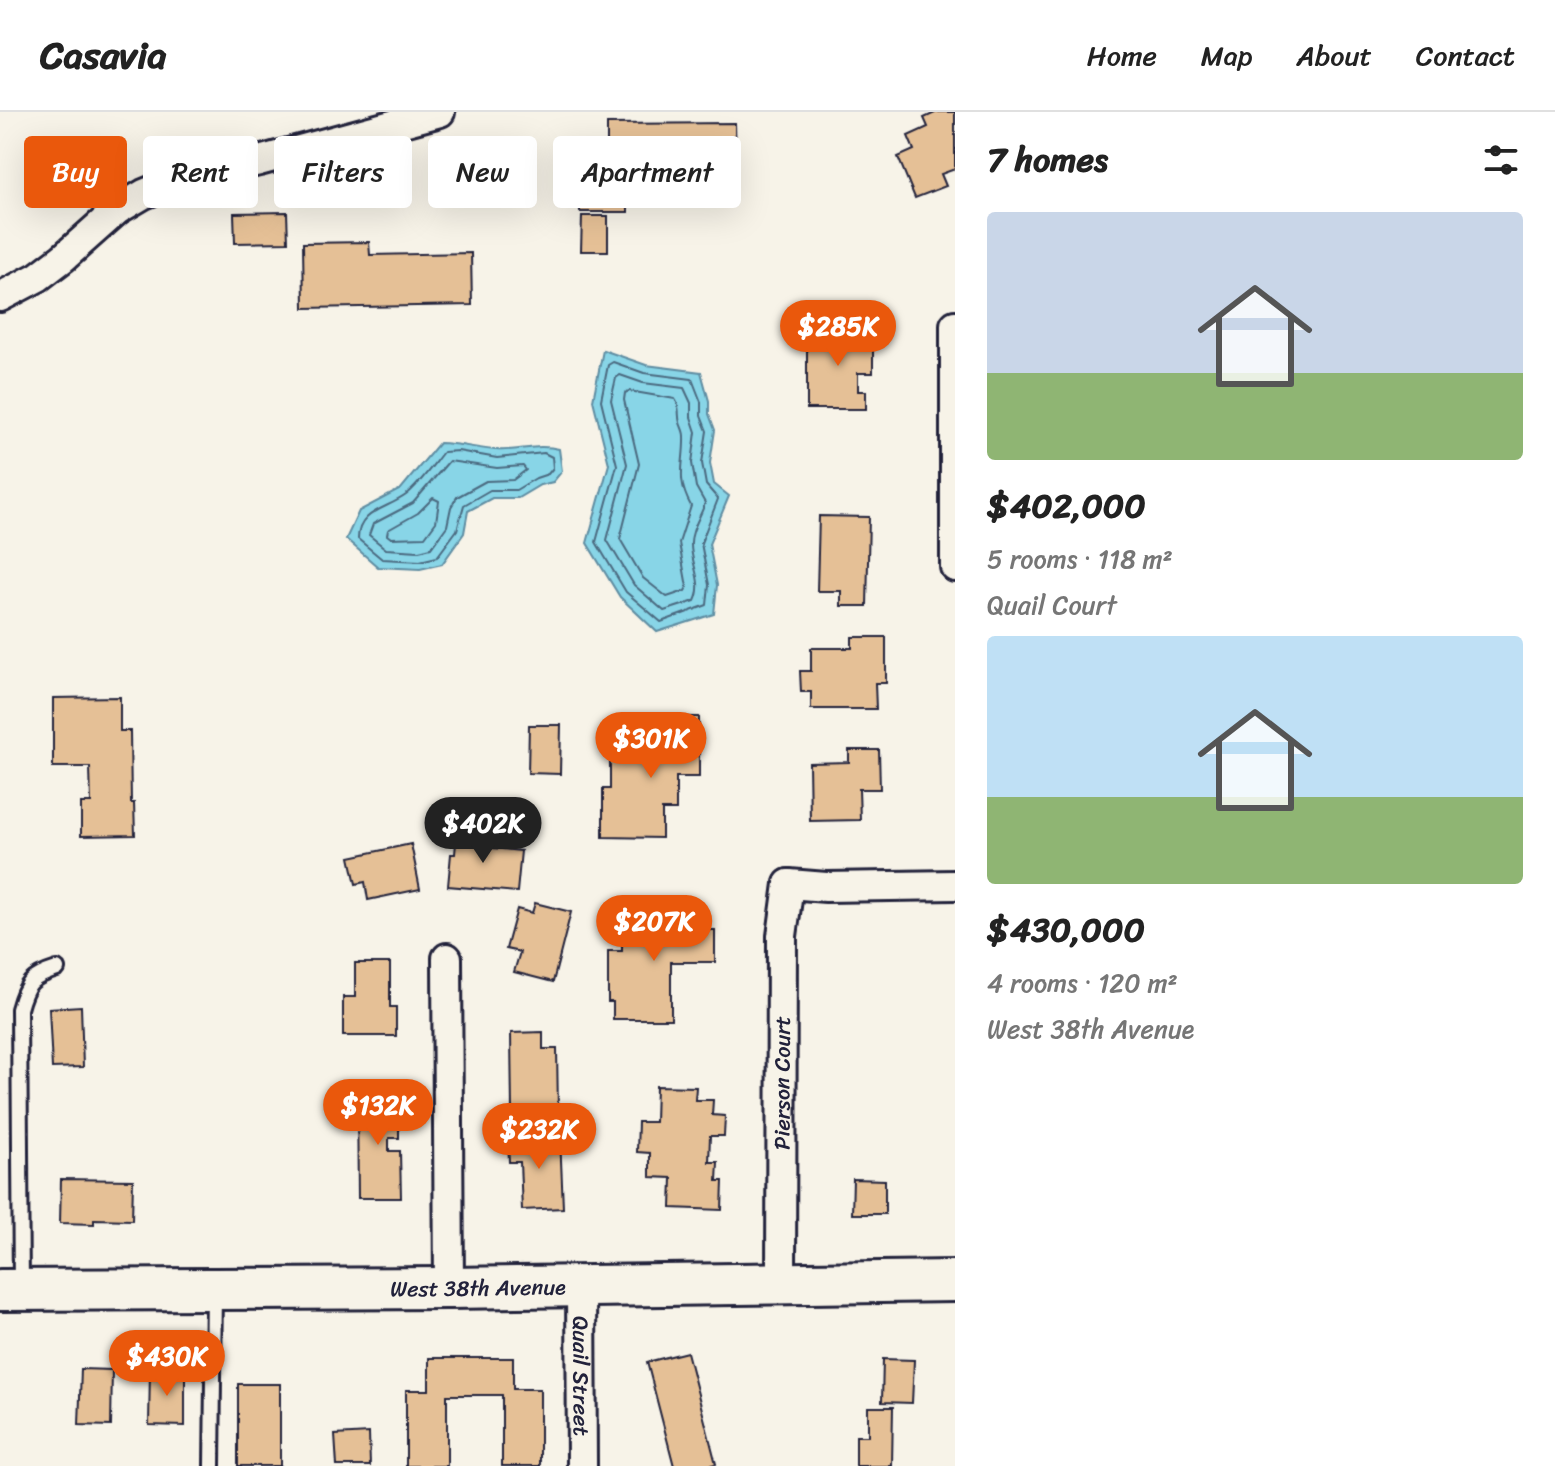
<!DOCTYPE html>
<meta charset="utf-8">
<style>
:root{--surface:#fff;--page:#f6f6f6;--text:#222;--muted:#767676;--line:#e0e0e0;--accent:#ea580c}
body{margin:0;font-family:Sriracha,sans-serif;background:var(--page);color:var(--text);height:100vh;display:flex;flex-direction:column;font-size:30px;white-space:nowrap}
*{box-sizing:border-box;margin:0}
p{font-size:26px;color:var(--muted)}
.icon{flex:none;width:44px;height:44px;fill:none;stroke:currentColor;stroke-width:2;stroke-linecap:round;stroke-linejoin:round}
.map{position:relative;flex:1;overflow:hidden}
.side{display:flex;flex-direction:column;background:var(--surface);width:600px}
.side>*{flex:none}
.banner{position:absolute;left:24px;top:24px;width:760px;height:72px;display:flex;gap:16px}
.price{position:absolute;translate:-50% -68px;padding:0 18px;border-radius:28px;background:var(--accent);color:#fff;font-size:26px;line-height:52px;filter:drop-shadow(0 2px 4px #0008)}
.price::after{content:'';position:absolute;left:50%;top:48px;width:24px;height:18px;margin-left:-12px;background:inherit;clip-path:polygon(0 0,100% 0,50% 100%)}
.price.on{background:#222;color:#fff}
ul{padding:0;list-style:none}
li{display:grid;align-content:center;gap:16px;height:424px;padding:0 32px}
li span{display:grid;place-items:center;height:248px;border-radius:8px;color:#555}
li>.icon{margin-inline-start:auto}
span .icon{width:144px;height:144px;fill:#fffc;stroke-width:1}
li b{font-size:34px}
h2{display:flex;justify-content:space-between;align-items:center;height:96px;padding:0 32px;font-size:34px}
.chip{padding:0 28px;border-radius:8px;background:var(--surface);box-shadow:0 8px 32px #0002;font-size:28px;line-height:72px}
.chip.on{background:var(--accent);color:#fff}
header{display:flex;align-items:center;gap:48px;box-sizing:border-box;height:112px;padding:0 40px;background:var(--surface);border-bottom:2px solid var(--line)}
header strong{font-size:38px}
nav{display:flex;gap:44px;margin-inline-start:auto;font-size:28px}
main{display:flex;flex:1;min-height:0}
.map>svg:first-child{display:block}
.water{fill:#88d5e7;stroke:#5f8da2;stroke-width:2}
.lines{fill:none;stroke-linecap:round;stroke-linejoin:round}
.shore{stroke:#4b6a80;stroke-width:2}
.building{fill:#e5c096;stroke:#22223b;stroke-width:2}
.lane-casing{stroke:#22223b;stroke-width:20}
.street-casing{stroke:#22223b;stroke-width:34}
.secondary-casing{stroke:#22223b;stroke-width:46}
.lane{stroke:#f7f3e8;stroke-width:14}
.street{stroke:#f7f3e8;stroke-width:28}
.secondary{stroke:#f7f3e8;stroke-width:40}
.labels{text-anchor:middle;stroke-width:7;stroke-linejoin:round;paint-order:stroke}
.street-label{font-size:22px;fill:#22223b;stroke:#f7f3e8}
</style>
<header>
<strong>Casavia</strong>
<nav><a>Home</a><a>Map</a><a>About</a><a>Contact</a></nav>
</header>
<main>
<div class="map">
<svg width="955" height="1354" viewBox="0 0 955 1354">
<rect width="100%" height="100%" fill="#f7f3e8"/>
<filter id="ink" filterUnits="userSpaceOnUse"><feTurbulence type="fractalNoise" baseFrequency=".0125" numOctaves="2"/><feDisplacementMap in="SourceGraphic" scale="16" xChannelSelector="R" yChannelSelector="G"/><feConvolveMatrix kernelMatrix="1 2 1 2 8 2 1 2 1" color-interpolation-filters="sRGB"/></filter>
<g filter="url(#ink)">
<g class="water">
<path d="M603 238 646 253 701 260 709 289V302L715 318 710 351 714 372 729 384 709 432 717 473 714 502 657 520 620 485 587 431 609 352 593 288Z"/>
<path d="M439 331C459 331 477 337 496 338 518 340 537 331 559 337L562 359 553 370 540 373 518 386H492L468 399 464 421 442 452 420 457 378 455 346 427 359 399 401 377Z"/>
</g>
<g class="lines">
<g class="shore">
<path d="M613 250 644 261 692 267 701 290V304L707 319 702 351 706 373 718 387 701 431 709 473 707 493 661 510 626 480 596 430 617 353 601 288 608 253Z"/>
<path d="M620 263 643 271 684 276 691 291V305L696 320 692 351 696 375 705 391C701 404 690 419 691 433 691 452 704 471 695 489L664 499 634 473 607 428 627 352 611 288 616 266Z"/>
<path d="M629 279 675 287C680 294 678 297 679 305 679 312 684 318 684 324 685 352 675 365 691 394L679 431 687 475 685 479 667 485 643 466 620 427 639 352 624 288 625 281Z"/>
<path d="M458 339 497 346 544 341 552 345 553 356 548 362 536 366 516 378H490L464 393 457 418 437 445 420 449 382 447 358 427C358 399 387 397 406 383 420 372 432 354 443 340Z"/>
<path d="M449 349 497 356 523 354 526 358 513 368 486 369 457 385 451 395 447 414 431 436 419 439 386 437 369 423 373 412 413 391Z"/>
<path d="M433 386 439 389 436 410 425 425 391 426 387 423 388 418 418 401Z"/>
</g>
</g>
<g class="building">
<path d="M937 0H955V57L941 62 946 74 915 86 898 45 914 38 908 24 928 15 924 6Z"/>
<path d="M735 11 736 44H696V74H628V100H580V32H607V12Z"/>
<path d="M287 100 288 130 235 131 234 101Z"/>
<path d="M582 104H608V139H581Z"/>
<path d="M369 130 370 143 471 141 472 193 304 196 303 131Z"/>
<path d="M813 215H866V233H873V261H858V279H866V297H807V235H813Z"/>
<path d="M819 404 869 405 867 494H841V479H817Z"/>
<path d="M852 525H886V571H875L876 597H811V580H801L800 559H811V536H852Z"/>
<path d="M120 585V619H130L131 691H134L135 723 81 724V691H91L90 655H53V586Z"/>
<path d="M668 605H699V665H676V698H662V726L603 725V677H610V647H639V617H668Z"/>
<path d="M529 613H561L560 662 528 661Z"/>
<path d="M849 638H879L880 677H859L860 708 810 709 809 651 849 650Z"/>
<path d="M457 720 484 722 483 735 521 739 517 780 448 774 451 742H455Z"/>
<path d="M411 732 420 777 368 788 365 770 356 772 350 745Z"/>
<path d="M535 791 571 800 553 870 514 860 520 840 506 837 517 797 532 801Z"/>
<path d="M669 800H700V818H715V850H671V907H613V890H608V839H622V808H669Z"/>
<path d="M355 851H390V895H396V924H343V885H355Z"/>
<path d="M81 894 83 955 52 956 49 896Z"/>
<path d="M543 920V937H557L558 999 512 1000 511 921Z"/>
<path d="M656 974 696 975 695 988H713L712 1003 725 1004 724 1024H710L709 1050H718L717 1069H723L722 1098 671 1096 672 1066 650 1065V1041L637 1040 638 1010H655Z"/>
<path d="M357 983H399V1026H389V1039H400L401 1086H358Z"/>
<path d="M560 1024 563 1096 522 1098 520 1050H509L508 1026Z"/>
<path d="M61 1067 133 1068 132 1108 94 1107V1112L60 1111Z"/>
<path d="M853 1067 885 1068V1102H852Z"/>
<path d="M687 1240 716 1352 706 1354H674L647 1250Z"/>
<path d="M429 1246H513V1277H540V1354H502V1283H447V1354H406V1278H429Z"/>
<path d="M883 1247 914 1248 912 1291 882 1290Z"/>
<path d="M81 1257 112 1258 111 1314 79 1313Z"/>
<path d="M150 1258H185V1314L149 1313Z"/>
<rect x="238" y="1272" width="42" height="82"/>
<path d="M868 1295H893L892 1354H856V1324H868Z"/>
<path d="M369 1321 370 1354H337L335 1323Z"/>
</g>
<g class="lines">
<g class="lane-casing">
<g id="lane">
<path d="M21 1177 19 897C26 871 31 865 57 857"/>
<path d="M212 1354 214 1178"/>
</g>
</g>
<g class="street-casing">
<g id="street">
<path d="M0 185 38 165 63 146 117 98 144 82 178 68 259 49 440 0"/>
<path d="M955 213V455"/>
<path d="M789 772 826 775 955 773"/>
<path d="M447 846 449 1176"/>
<path id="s1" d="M781 1171 782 824 789 772"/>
<path id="s2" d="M581 1174 582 1354"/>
</g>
</g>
<g class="secondary-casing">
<g id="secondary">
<path id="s3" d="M0 1178 449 1176 955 1169"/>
</g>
</g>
<use href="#lane" class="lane"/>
<use href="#street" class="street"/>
<use href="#secondary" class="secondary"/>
</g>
</g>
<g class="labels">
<g class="street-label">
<text dy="8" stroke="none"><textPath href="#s1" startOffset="200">Pierson Court</textPath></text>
<text dy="8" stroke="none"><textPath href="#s3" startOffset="478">West 38th Avenue</textPath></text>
<text dy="8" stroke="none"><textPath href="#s2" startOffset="90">Quail Street</textPath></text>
</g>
</g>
</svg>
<b class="price" style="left:838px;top:256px">$285K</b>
<b class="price" style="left:651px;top:668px">$301K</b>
<b class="price on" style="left:483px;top:753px">$402K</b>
<b class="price" style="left:654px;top:851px">$207K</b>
<b class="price" style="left:378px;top:1035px">$132K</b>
<b class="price" style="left:539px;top:1059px">$232K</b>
<b class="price" style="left:167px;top:1286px">$430K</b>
<div class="banner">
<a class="chip on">Buy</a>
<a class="chip">Rent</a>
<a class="chip">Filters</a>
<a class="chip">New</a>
<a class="chip">Apartment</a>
</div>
</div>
<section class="side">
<h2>7 homes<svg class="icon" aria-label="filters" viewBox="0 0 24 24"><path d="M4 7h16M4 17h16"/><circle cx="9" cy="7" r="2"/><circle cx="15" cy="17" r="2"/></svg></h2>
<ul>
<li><span style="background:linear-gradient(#c9d6e8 65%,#8fb573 0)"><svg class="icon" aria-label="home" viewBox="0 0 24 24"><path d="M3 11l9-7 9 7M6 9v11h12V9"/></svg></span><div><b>$402,000</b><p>5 rooms · 118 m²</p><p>Quail Court</p></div></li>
<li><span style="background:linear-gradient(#bfe0f5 65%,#8fb573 0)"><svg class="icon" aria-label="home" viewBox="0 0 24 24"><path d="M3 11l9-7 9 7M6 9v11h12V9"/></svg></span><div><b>$430,000</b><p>4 rooms · 120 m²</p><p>West 38th Avenue</p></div></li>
</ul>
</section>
</main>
